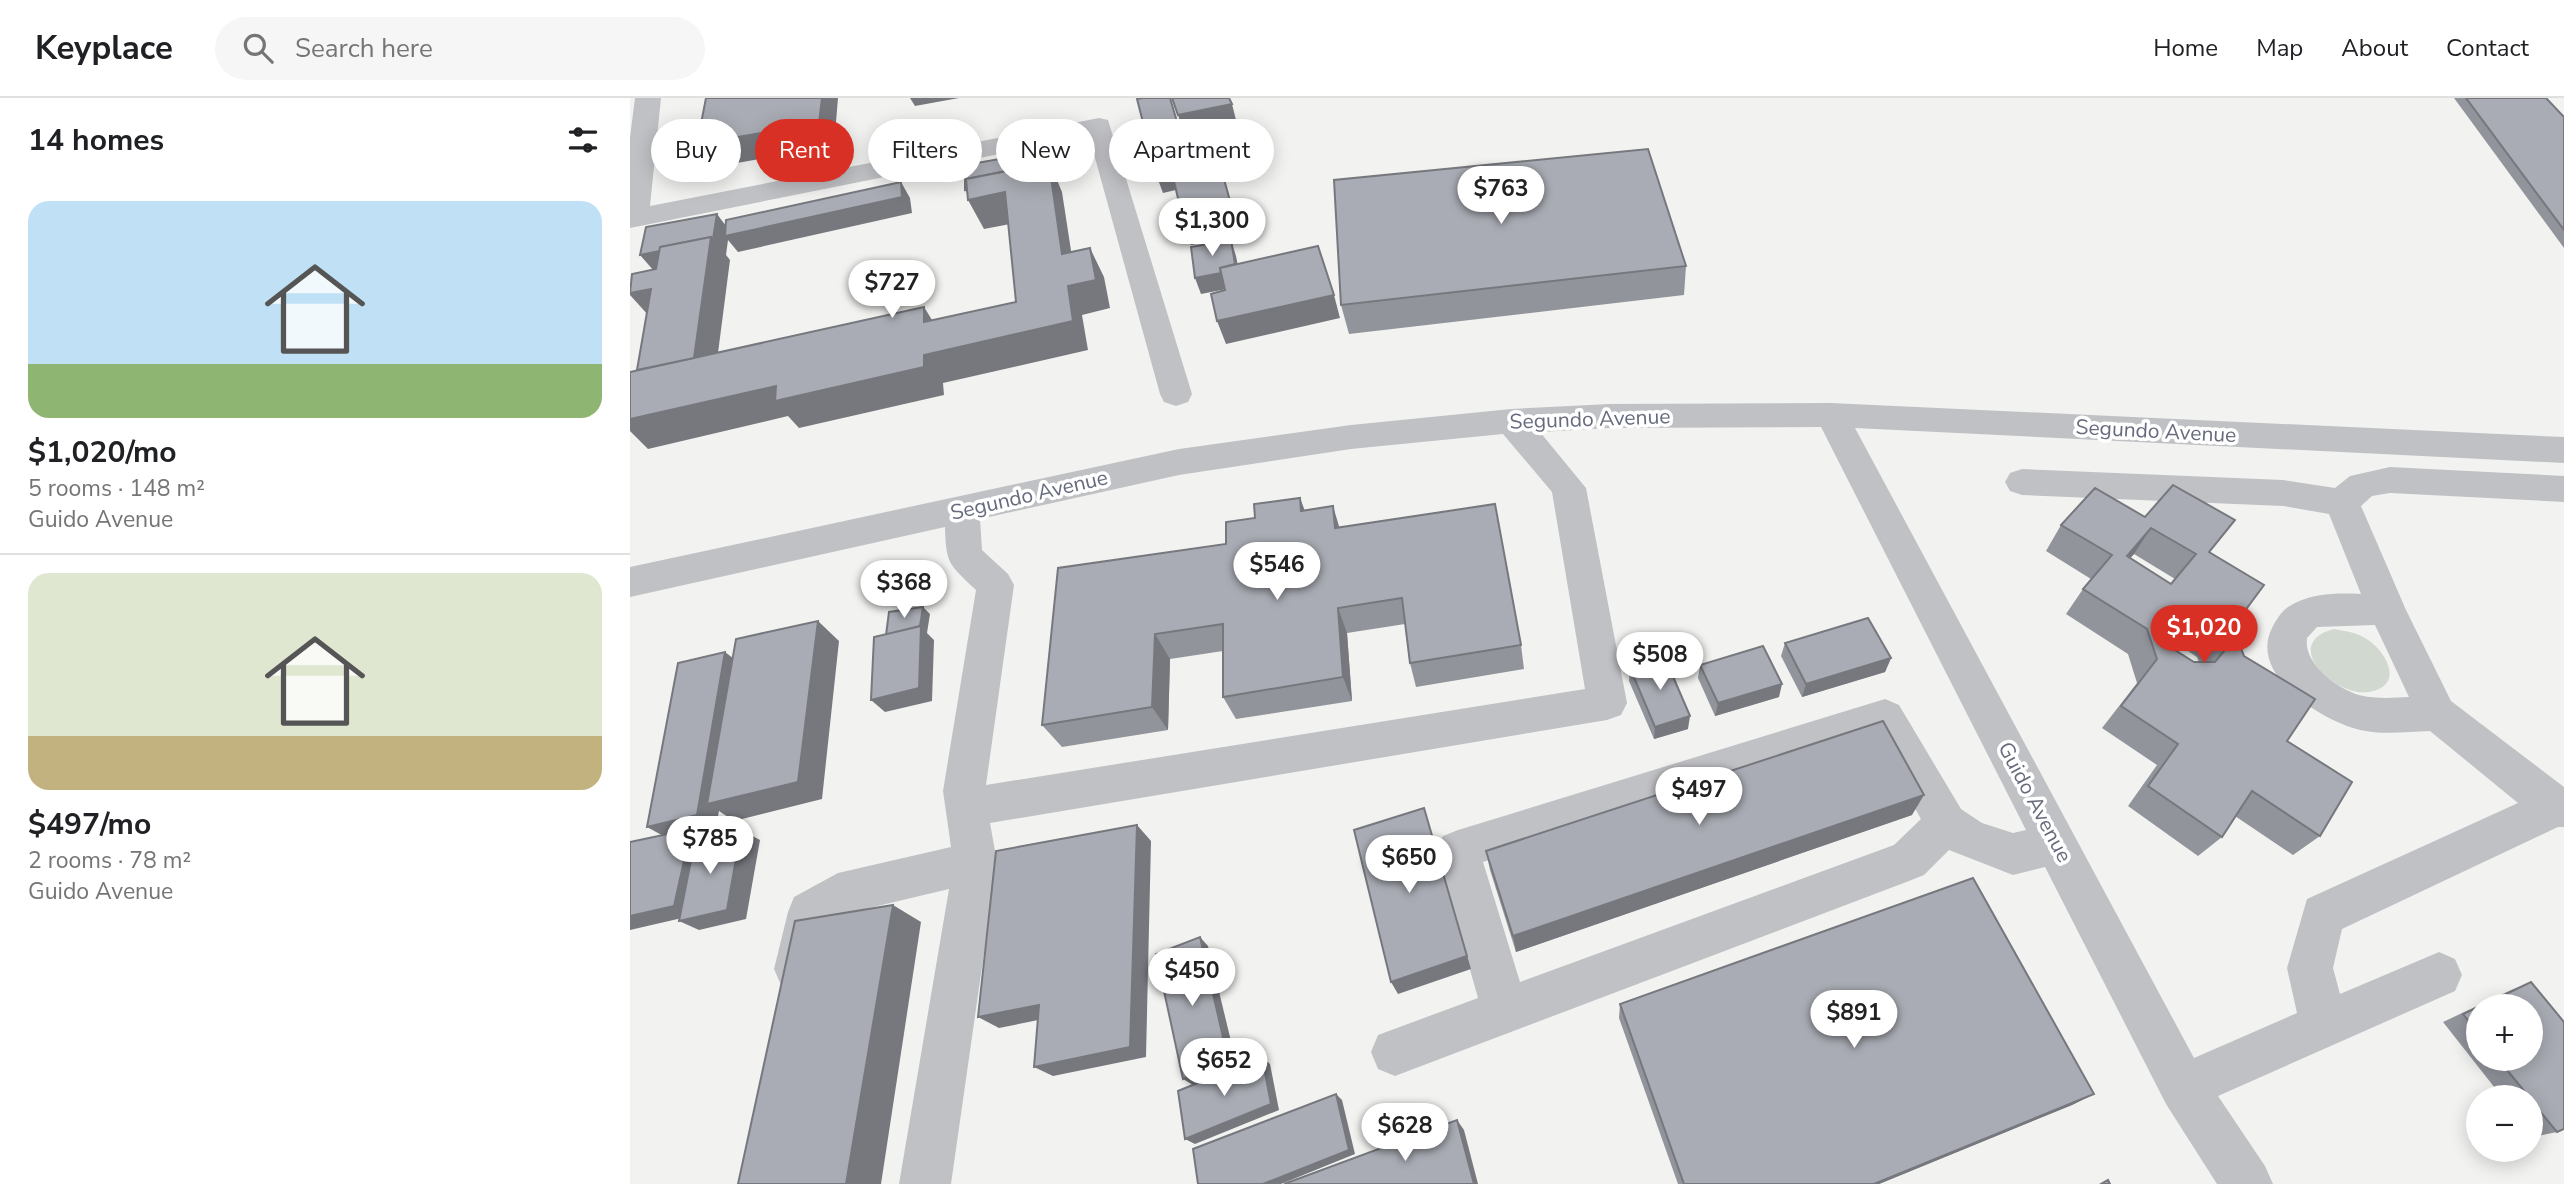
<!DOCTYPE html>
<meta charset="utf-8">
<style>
:root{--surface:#fff;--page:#f6f6f6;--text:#202124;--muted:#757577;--line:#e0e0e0;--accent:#d93025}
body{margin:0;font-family:"Nunito Sans",sans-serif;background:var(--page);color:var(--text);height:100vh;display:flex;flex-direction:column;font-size:26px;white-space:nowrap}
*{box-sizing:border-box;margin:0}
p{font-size:23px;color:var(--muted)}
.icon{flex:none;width:38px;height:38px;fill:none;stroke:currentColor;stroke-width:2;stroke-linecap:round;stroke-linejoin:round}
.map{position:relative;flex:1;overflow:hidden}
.details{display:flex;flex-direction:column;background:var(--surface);width:630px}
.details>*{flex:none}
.hud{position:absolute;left:21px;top:21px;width:665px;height:63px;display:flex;gap:14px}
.buttons{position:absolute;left:1836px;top:896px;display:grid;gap:14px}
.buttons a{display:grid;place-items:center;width:77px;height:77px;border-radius:50%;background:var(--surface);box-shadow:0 4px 18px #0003;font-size:35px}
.price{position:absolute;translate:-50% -60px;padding:0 16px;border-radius:24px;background:#fff;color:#222;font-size:23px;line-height:46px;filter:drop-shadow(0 2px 4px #0008)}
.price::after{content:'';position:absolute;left:50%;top:42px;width:21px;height:16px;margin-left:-10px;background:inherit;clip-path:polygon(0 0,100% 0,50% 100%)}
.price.on{background:var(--accent);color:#fff}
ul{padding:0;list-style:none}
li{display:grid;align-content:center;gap:14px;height:371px;padding:0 28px}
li+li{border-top:2px solid var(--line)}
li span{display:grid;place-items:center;height:217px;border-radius:21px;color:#555}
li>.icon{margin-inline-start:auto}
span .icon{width:126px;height:126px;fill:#fffc;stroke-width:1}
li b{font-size:30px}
h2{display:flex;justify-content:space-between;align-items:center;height:84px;padding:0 28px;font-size:30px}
.tag{padding:0 24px;border-radius:32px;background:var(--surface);box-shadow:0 4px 18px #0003;font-size:24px;line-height:63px}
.tag.on{background:var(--accent);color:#fff}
header{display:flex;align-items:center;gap:42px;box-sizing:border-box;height:98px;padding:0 35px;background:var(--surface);border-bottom:2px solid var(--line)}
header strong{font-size:33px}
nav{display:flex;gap:38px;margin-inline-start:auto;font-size:24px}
.search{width:490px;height:63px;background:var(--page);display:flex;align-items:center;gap:18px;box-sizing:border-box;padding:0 24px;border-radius:38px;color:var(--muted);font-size:26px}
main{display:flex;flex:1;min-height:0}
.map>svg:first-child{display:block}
.green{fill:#d1d8d0}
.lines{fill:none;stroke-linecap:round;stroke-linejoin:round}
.minor{fill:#c0c1c5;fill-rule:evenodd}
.wall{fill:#91949b;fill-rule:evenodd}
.shaded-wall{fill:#76787e}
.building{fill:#a9acb4;stroke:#76787e;stroke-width:2;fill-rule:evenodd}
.labels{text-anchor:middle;stroke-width:7;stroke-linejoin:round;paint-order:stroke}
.street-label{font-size:21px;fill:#666c7d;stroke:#fff}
</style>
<header>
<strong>Keyplace</strong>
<div class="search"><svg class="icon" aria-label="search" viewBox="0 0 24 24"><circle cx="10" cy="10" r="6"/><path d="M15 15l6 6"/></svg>Search here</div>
<nav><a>Home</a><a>Map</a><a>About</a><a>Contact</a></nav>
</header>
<main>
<section class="details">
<h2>14 homes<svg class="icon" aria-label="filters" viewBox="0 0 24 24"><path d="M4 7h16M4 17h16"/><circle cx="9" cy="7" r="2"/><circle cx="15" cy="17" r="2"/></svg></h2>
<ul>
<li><span style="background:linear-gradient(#bfe0f5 75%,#8fb573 0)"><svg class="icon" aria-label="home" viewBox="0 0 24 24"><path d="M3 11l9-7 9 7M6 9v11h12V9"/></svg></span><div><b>$1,020/mo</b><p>5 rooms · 148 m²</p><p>Guido Avenue</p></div></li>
<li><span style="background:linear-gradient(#dfe7d0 75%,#c2b280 0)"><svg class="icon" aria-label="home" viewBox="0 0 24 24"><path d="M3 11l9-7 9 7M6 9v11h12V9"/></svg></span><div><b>$497/mo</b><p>2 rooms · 78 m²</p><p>Guido Avenue</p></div></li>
</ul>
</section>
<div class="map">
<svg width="1934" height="1086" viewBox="0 0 1934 1086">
<rect width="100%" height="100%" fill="#f2f3f0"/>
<path class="green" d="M1704 531C1715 533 1725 534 1735 540 1756 552 1776 588 1739 594 1704 599 1649 545 1704 531Z"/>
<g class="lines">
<g class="minor">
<path d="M5 0H31L20 108 469 20 478 22 562 296 558 304 546 308 534 304 530 296 459 38 0 130V39Z"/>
<path d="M1201 305 1934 339V365L1225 330 1564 960 1667 915 1657 870 1677 801 1888 705 1800 633C1777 634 1752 637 1730 632 1692 623 1618 577 1642 530 1646 522 1651 514 1658 509 1679 495 1708 495 1731 496L1699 416 1653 408 1392 397 1380 393 1375 384 1380 375 1392 371 1653 382 1705 390 1720 378 1760 369 1934 378V404L1760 395 1742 398 1731 408 1776 512 1821 603 1934 689V729H1928L1712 831 1703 870 1710 896 1809 854 1825 861 1832 877 1825 893 1588 998 1635 1068 1643 1086H1587L1536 1006 1415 769 1383 777 1319 752 1294 777 1279 783 765 978 748 971 741 954 748 937 848 900 806 752 813 738 828 732 1255 601 1269 607 1331 711 1352 725 1383 735 1396 732 1191 329 979 330 910 334 956 390 997 605 991 617 977 622 360 725 367 764 321 1086H269L319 791 218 815 200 827 190 871 183 887 167 894 151 887 144 871 158 814 164 799 208 775 321 749 313 693 346 492C319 466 316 467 315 429L0 499V469L549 351 721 327 881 311 979 306ZM873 336 922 394 955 591 356 687 384 487 378 476 352 452 350 421 549 377 721 351ZM1745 527 1779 599C1763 600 1745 601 1729 597 1706 590 1673 565 1677 540L1687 529ZM1245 640 1291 721 1264 747 890 884 853 764Z"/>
</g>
</g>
<g class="wall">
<path d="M1824 0H1916L1934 19V150Z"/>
<path d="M1056 168 1054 197 719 236 711 207Z"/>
<path d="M670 400 675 413 709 429 891 547 894 571 786 589 780 565 775 526 717 535 722 603 606 621 593 599V553L540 561 538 632 432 649 412 627 596 446 625 420Z"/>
<path d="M1515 419 1579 455 1603 529 1614 558 1657 643 1690 738 1663 757 1605 718 1592 739 1568 758 1498 708 1527 667 1472 630 1507 585 1498 556 1436 516 1453 491 1461 481 1416 453 1431 427ZM1504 456 1545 481 1541 486 1500 460ZM1544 547H1549L1567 559 1569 564H1564L1545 552Z"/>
<path d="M1155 545 1261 560 1255 574 1172 599 1151 558Z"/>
<path d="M1070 567 1149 599 1085 618 1068 580Z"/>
<path d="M1000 570 1058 631 1024 641 999 583Z"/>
<path d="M1282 717 886 854 860 772 856 753Z"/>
<path d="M1901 884 1927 1034 1903 1039 1900 1036V999H1872L1813 924 1879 893ZM1848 908H1900V961H1848Z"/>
<path d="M990 906 1464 996 1442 1007 1249 1086H1048L989 920Z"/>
</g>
<g class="shaded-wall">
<path d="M192 0H208L204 48 84 69 67 46Z"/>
<path d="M280 0H329L285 8Z"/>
<path d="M540 0 567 87 533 95 527 79Z"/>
<path d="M602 6 606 22 553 33 548 17Z"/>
<path d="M416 53 423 69 424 75 432 94 446 185 390 124 354 131 338 102 341 101 335 92Z"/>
<path d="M592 74 610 137 561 147 555 131Z"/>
<path d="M271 84 280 100 282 115 108 154 98 142 96 157 100 162 84 286 28 298 24 173 10 157 87 116 99 132Z"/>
<path d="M601 142 606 158 612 188 571 196 565 180Z"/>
<path d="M460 150 474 179 480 210 452 217 458 252 313 285 314 297 169 330 158 318 18 351 0 333V321L146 288 294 257 438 188Z"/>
<path d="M21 191 19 218 0 197V195Z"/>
<path d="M704 197 710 220 596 246 587 223Z"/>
<path d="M294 209 312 238 294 224Z"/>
<path d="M670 400 679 426 671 413Z"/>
<path d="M703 408 711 435 705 430Z"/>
<path d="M1521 430 1504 456 1479 484 1497 458Z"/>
<path d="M293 509 300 516 297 535 304 542 302 603 255 614 241 602 262 545Z"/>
<path d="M708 510 717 535 722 603 713 579Z"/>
<path d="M188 523 209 543 192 701 104 723 89 713 86 728 64 733 80 742 65 817 0 832V818L37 740 17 729 95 554 112 567Z"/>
<path d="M525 536 540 561 538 632 522 609Z"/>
<path d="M1261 560 1255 574 1172 599 1176 586Z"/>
<path d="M1152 586 1149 599 1085 618 1088 605Z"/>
<path d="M1060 618 1058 631 1024 641 1025 629Z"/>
<path d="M1294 697 1282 717 886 854 883 838Z"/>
<path d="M794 710 841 871 768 896 761 884Z"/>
<path d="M507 727 521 743 516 959 423 978 404 969Z"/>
<path d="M111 732 130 742 116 821 69 832 49 823Z"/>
<path d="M263 807 291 824 251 1086H216Z"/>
<path d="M570 839 578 848 607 968 563 987 553 981Z"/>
<path d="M409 907 428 918 369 930 348 919Z"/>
<path d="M632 959 640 966 649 1012 565 1046 555 1041Z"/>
<path d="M706 996 712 1002 725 1056 651 1086H633Z"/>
<path d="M1464 996 1442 1007 1249 1086H1244Z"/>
<path d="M827 1022 834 1032 848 1086H844Z"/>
</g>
<g class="building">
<path d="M76 0H192L189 25 67 46Z"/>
<path d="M513 0H540L561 71 527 79 507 1Z"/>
<path d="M542 0H599L602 6 548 17Z"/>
<path d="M1836 0H1916L1934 19V132Z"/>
<path d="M1018 51 1056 168 711 207 704 82Z"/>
<path d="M416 53V65L336 81 337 91 335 92V67Z"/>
<path d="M419 65 432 156 460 150 466 182 438 188 443 223 294 257V269L145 303 146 288 0 321V274L294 209V224L386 204 375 94 338 102 336 81Z"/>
<path d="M592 74 605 121 555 131 544 83Z"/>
<path d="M271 84 272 99 95 138 96 122Z"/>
<path d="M87 116 83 141 81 139 30 149V153L10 157 16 129Z"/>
<path d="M81 139 64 260 7 272 21 191 0 195 2 176 26 171 30 149Z"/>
<path d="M601 142 605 166 590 170 591 175 565 180 561 149Z"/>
<path d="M688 148 704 197 587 223 581 196 595 192 590 170Z"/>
<path d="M1543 387 1605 422 1579 454 1634 487 1603 529 1614 558 1685 601 1657 643 1722 684 1690 738 1622 693 1592 739 1518 688 1548 646 1491 608 1527 561 1517 531 1453 491 1482 457 1431 427 1465 390 1515 419ZM1521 430 1566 456 1541 486 1497 458ZM1549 523H1569L1588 535 1595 552 1585 564H1564L1545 552 1540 535Z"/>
<path d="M670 400 671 413 703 408 705 430 865 406 891 547 780 565 772 500 708 510 713 579 593 599V526L525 536 522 609 412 627 428 470 596 446V424L625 420 624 406Z"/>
<path d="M293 509 290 528 256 537 259 514Z"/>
<path d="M1238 520 1261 560 1176 586 1155 545Z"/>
<path d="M188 523 168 684 77 706 106 541Z"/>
<path d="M291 528 289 590 241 602 244 539Z"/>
<path d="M1133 548 1152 586 1088 605 1070 567Z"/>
<path d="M95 554 67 717 17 729 48 565Z"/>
<path d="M1035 560 1060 618 1025 629 1000 570Z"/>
<path d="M1253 623 1294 697 883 838 856 753Z"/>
<path d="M794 710 837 858 761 884 724 732Z"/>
<path d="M507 727 500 949 404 969 409 907 348 919 366 753Z"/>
<path d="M61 731 44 808 0 818V744Z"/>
<path d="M111 732 97 812 49 823 65 742Z"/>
<path d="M1343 780 1464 996 1244 1086H1054L990 906Z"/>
<path d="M263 807 216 1086H108L165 823Z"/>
<path d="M570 839 598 961 553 981 526 856Z"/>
<path d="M1901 884 1934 924V1031L1927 1034 1900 1001V999H1899L1868 961H1900V908H1851Z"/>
<path d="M1848 909V935L1833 916Z"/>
<path d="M632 959 641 1006 555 1041 548 993Z"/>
<path d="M706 996 719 1052 633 1086H568L563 1051Z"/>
<path d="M827 1022 844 1086H654Z"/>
<path d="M1478 1082 1480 1086H1471Z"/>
</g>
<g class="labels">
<g class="street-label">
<text transform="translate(960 321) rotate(-2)" y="7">Segundo Avenue</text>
<text transform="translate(1526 333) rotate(3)" y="7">Segundo Avenue</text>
<text transform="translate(399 397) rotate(-13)" y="7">Segundo Avenue</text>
<text transform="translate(1405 704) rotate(62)" y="7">Guido Avenue</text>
</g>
</g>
</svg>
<div class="buttons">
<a>+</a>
<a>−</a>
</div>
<b class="price" style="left:871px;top:128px">$763</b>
<b class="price" style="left:582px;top:160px">$1,300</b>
<b class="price" style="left:262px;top:222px">$727</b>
<b class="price" style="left:647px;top:504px">$546</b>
<b class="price" style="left:274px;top:522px">$368</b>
<b class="price on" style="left:1574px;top:567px">$1,020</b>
<b class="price" style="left:1030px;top:594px">$508</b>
<b class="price" style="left:1069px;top:729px">$497</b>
<b class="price" style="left:80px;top:778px">$785</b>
<b class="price" style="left:779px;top:797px">$650</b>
<b class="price" style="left:562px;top:910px">$450</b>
<b class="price" style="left:1224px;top:952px">$891</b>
<b class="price" style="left:594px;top:1000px">$652</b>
<b class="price" style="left:775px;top:1065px">$628</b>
<div class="hud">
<a class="tag">Buy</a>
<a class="tag on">Rent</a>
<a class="tag">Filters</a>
<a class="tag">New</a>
<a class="tag">Apartment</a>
</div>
</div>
</main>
